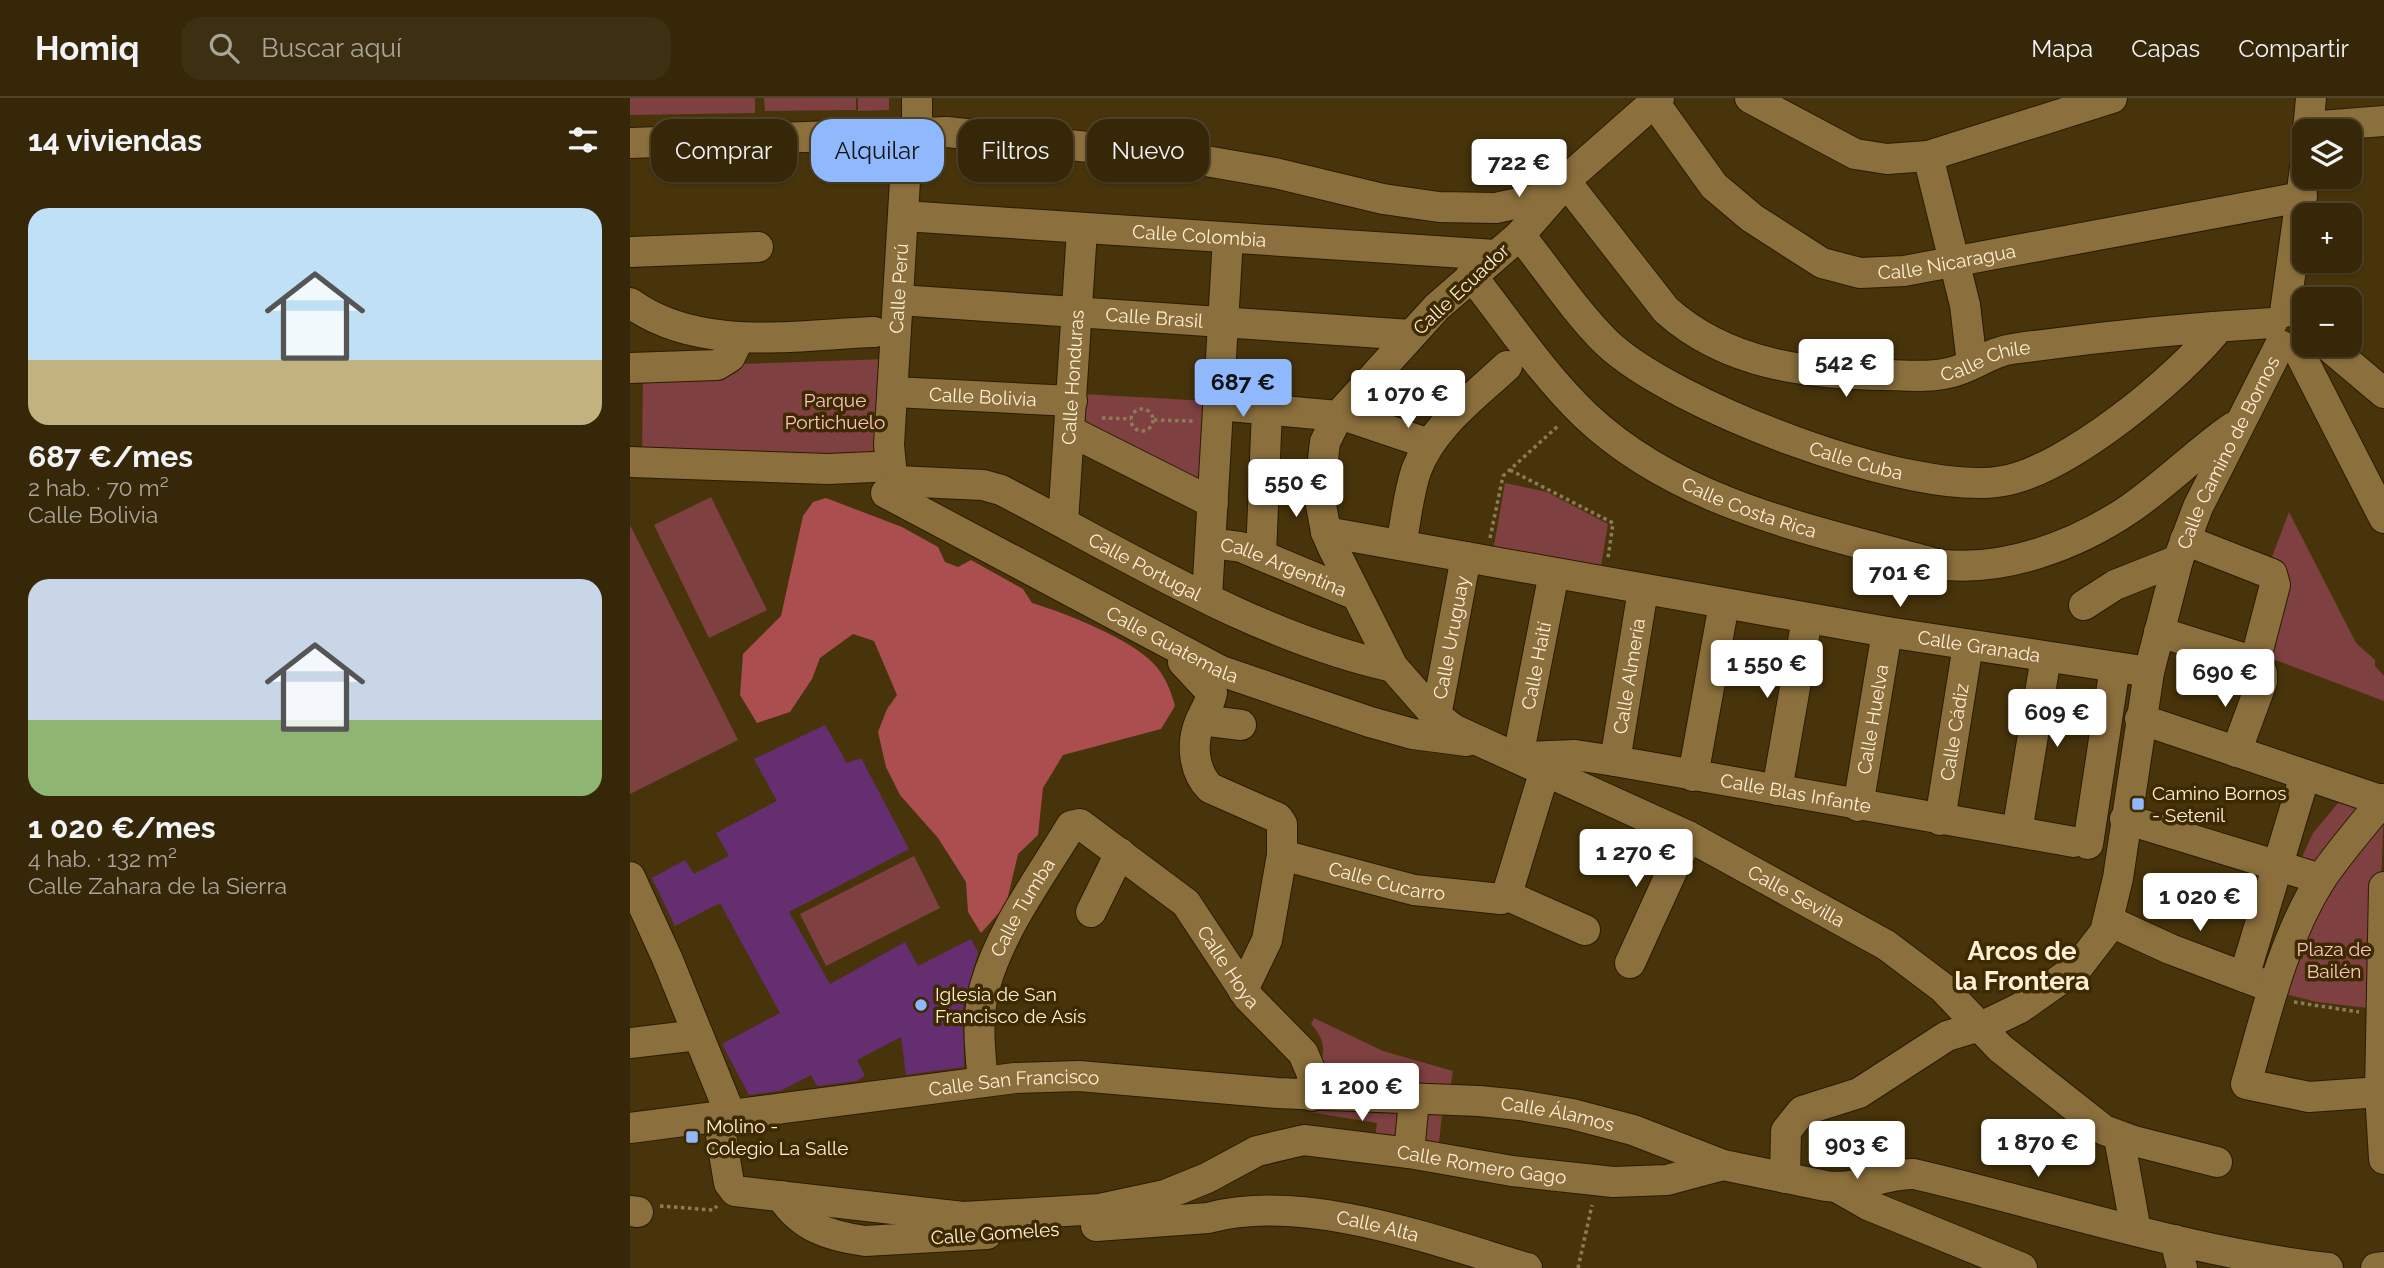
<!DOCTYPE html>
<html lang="es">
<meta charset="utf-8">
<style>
:root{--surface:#362708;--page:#3d2f12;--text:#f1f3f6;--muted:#aaa59c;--line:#504429;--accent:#90b8fd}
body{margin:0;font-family:Raleway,sans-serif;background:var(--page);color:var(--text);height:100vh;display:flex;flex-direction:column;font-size:26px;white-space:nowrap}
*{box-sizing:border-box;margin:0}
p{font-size:23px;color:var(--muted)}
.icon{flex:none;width:38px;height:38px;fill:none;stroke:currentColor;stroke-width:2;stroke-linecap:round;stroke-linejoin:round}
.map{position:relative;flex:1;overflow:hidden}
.sheet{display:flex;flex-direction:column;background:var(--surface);width:630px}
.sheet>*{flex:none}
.guide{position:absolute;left:21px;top:21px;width:665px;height:63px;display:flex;gap:14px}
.controls{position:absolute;left:1662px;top:21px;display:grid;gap:14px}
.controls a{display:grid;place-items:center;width:70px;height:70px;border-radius:14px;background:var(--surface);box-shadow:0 2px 5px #0004,0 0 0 2px var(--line);font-size:35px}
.price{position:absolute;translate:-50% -60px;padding:0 16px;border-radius:7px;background:#fff;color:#222;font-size:23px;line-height:46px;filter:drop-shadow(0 2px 4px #0008)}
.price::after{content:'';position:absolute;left:50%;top:42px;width:21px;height:16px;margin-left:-10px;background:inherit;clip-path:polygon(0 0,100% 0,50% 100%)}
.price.selected{background:var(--accent);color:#111}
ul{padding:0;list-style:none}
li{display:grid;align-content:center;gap:14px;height:371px;padding:0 28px}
li span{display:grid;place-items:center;height:217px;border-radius:21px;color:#555}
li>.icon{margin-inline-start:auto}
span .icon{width:126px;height:126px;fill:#fffc;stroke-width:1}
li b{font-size:30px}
h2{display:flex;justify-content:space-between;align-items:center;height:84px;padding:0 28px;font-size:30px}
.chip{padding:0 24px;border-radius:21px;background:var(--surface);box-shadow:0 2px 5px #0004,0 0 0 2px var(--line);font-size:24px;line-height:63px}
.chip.selected{background:var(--accent);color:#111}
header{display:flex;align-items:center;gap:42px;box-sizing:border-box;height:98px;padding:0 35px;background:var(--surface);border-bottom:2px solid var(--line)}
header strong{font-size:33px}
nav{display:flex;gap:38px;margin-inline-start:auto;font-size:24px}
.search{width:490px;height:63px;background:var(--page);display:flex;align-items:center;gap:18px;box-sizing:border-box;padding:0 24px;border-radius:21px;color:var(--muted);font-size:26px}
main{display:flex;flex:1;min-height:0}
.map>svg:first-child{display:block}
.green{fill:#7e4040}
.forest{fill:#aa4e50}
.building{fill:#652e70}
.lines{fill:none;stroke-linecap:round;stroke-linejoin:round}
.minor-casing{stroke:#2a1c02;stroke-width:32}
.path{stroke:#8d7a57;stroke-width:3.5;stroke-dasharray:3.5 3.5;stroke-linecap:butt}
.minor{stroke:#8b6f3c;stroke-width:30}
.poi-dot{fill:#90b8fd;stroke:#3d2a00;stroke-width:2.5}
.labels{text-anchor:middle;stroke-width:7;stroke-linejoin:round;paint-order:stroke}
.street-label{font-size:19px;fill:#feeed4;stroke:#3d2a00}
.park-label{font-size:19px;fill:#f8c4c2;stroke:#3d2a00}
.poi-label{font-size:19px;fill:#feeed4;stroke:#3d2a00;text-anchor:start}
.district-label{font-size:26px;font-weight:bold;fill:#feeed4;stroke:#3d2a00}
</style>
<header>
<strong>Homiq</strong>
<div class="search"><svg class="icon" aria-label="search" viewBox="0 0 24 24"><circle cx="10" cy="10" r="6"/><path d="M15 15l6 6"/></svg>Buscar aquí</div>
<nav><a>Mapa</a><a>Capas</a><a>Compartir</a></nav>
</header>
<main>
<section class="sheet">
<h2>14 viviendas<svg class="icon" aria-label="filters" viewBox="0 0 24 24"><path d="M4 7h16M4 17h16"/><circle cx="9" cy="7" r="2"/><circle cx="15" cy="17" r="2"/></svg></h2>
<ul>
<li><span style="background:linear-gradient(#bfe0f5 70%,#c2b280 0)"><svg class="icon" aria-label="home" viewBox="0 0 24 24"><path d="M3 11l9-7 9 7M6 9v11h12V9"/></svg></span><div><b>687 €/mes</b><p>2 hab. · 70 m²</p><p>Calle Bolivia</p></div></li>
<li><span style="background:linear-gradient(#c9d6e8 65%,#8fb573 0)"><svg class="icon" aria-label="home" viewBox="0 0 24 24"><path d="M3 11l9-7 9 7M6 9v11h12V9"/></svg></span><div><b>1 020 €/mes</b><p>4 hab. · 132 m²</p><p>Calle Zahara de la Sierra</p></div></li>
</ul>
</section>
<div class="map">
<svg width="1754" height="1170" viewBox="0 0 1754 1170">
<rect width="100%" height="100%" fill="#48340b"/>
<g class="green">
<path d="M0 0H125V15L0 17Z"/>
<path d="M134 0H226V12L135 13Z"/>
<path d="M228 0H259V12L228 13Z"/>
<path d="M258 261 249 348 244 357 12 355 13 280 110 266Z"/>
<path d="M453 296 577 303 571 395 451 335Z"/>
<path d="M875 385 917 394 978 426 970 474 863 453Z"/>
<path d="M81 399 137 512 79 540 24 427Z"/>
<path d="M1659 414 1726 545 1745 562V568L1754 578V603L1632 557 1640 464Z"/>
<path d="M0 427 108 642 0 696Z"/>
<path d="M1714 698 1741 710 1689 776 1668 768 1683 735Z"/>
<path d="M1754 710 1746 911 1687 904 1647 894 1662 853Z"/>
<path d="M284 758 310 810 196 868 170 816Z"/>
<path d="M684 920 753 953 823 973 819 997 701 993 688 971C697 953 694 940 681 926Z"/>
<path d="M680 1004 772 1009 777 1039 745 1040 747 1025 679 1014Z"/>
<path d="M813 1006 808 1054 791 1053 787 1018Z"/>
</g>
<path class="forest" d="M196 400 272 429 308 449 315 464 328 469 341 462 393 491 402 505C435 515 499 540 523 565 535 577 541 593 545 608L531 631 433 657 413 690 408 737 388 756 376 807 351 835 338 814 336 784 308 740 270 697 256 669 248 634 257 611 267 597 244 543 223 536 190 560 182 581 160 614 127 625 110 597 113 556 151 518 173 418 183 404Z"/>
<path class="building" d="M195 627 217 665 231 660 279 751 159 814 200 886 275 844 288 868 341 841 348 854 333 910 334 969 276 977 271 939 227 962 235 978 226 983 187 988 181 977 150 993 119 997 92 946 150 915 90 805 45 828 22 780 55 762 64 776 99 758 86 735 147 703 124 661Z"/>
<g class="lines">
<g class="minor-casing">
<g id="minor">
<path d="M287 0V33"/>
<path id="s1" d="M1021 0 1084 88 1122 120 1192 165 1230 175 1274 173 1672 99"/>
<path id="s2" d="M1029 0 945 74 890 137 807 209 708 318 695 344 689 396 696 434 703 450 763 569 806 618 825 632 1058 738 1256 847 1313 890 1370 950 1474 1032 1504 1043 1587 1064"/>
<path d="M1120 0 1225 56 1257 61 1298 58 1482 0"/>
<path d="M1678 29 1754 23"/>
<path d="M1678 33 1681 0"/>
<path d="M0 45 317 34 553 59 645 75 753 101 809 109 866 110 925 97"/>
<path d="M1298 58 1335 207 1342 266"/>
<path id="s3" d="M936 84 1036 212C1096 266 1176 276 1255 277 1275 277 1298 280 1318 275 1341 271 1359 254 1382 251 1468 239 1555 230 1642 225"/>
<path id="s4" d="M274 118 865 157"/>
<path id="s5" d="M890 137C918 172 944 212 976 244 1041 307 1283 400 1373 383 1437 372 1548 281 1589 229"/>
<path d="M0 154 128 149"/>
<path id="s6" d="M841 177C878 224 913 277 956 318 1050 407 1187 433 1307 466 1373 475 1447 447 1501 410 1537 385 1567 354 1603 329"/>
<path id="s7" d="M269 202 781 237"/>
<path d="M0 205C69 255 165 237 244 234"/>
<path d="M1655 214 1675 70"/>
<path d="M1697 247 1754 295"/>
<path d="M1666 248 1754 420"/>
<path d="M0 270 87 267 100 259 109 240"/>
<path id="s8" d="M264 294 442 303"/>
<path d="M588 307 708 318"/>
<path d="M710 316 799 346"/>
<path d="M440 333 583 405"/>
<path d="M0 364 198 371 243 369"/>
<path id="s9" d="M261 368 259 347 278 33"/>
<path id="s10" d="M267 383 353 387 371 392C495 456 626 539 763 569"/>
<path id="s11" d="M256 395 591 573 740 624 783 636 837 643"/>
<path id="s12" d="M433 424 452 132"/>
<path id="s13" d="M696 434 1257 534 1519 574"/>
<path id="s14" d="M581 445 611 449 726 497"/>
<path d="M771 447C776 423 778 397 786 373 802 329 844 299 877 268"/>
<path d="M631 457 637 312"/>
<path d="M577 499 598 140"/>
<path d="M1454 507 1485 487 1548 462"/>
<path d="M1529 534 1616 561 1627 556 1645 487 1642 476 1555 442"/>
<path d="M553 564 582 595C580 606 573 616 569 626 561 647 564 674 580 690L648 720 652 726V757"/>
<path id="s15" d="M806 618 836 459"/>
<path d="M1510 621 1753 703"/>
<path d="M571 622 611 627"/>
<path d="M1606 654 1632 584V575L1623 560"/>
<path id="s16" d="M888 659 924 475"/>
<path id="s17" d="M891 659 945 657 985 663 1444 744"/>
<path id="s18" d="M985 663 1013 492"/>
<path d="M1063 678 1094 506"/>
<path d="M1147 692 1177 521"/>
<path id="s19" d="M1228 708 1257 534"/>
<path d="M1495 721 1691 781"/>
<path id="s20" d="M1310 722 1338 547"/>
<path d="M1387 734 1416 559"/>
<path d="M1458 746 1485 569"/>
<path d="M0 779 37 860 101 1018"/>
<path d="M1754 789 1750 994 1754 1061"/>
<path d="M876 797 955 832"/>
<path d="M461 814 490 755"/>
<path d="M1479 823 1540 851 1630 885"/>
<path d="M1000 865 1058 738"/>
<path d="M1614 879 1675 677"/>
<path id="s21" d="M613 892 637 842 652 757 784 792 871 801 878 793 915 672"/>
<path d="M0 945 68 937"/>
<path id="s22" d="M353 984C350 952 346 920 355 888 371 831 411 778 441 728L450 726 556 805 618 899 673 955 682 976V998"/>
<path d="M1750 994 1679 999 1616 986C1636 917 1652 843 1691 781 1710 753 1733 727 1754 701"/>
<path id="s23" d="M88 1019 99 1085 105 1093 333 1119 470 1111 535 1097 577 1080 627 1053 674 1042 779 1055 882 1073 983 1084 1037 1082 1093 1067"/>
<path id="s24" d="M0 1030 385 980 449 978 647 995 849 1003 890 1007 942 1016 1003 1032 1093 1067 1196 1088C1226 1093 1253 1075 1284 1076 1422 1108 1557 1154 1698 1170"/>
<path d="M1489 1039 1506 1133"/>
<path d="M779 1055 784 1002"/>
<path id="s25" d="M1155 1080 1156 1033 1172 1013 1229 995 1317 938 1357 926 1390 910 1448 869 1475 834 1488 780 1519 574 1548 462 1568 409 1650 247"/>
<path d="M1210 1091 1238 1107 1392 1170"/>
<path d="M151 1098C171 1129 199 1138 235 1143L357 1136"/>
<path d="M0 1113 8 1114"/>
<path id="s26" d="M466 1128 578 1120C674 1094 803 1142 897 1170"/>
<path d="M1545 1142 1552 1170"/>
<path d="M1746 1170 1754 1169"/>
</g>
</g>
<g class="path">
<circle cx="512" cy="322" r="11"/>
<path d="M472 320 501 321"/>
<path d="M524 322 563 323"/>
<path d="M880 372 983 425 978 460"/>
<path d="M860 440 873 378 929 327"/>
<path d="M1664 904 1729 914"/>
<path d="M30 1108 83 1112 87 1108"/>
<path d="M948 1170 962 1107"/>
</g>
<use href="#minor" class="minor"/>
</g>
<g class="poi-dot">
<rect x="1501" y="699" width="14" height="14" rx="3.5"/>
<circle cx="291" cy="907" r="7"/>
<rect x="55" y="1032" width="14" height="14" rx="3.5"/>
</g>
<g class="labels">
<g class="street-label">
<text dy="7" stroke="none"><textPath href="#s4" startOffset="296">Calle Colombia</textPath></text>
<text dy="7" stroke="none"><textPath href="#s1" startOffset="368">Calle Nicaragua</textPath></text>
<text dy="7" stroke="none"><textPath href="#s9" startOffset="178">Calle Perú</textPath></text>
<text transform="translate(831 191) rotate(-43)" y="7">Calle Ecuador</text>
<text dy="7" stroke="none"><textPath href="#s7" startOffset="256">Calle Brasil</textPath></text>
<text dy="7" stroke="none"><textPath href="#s3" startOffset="499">Calle Chile</textPath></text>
<text dy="7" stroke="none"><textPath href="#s12" startOffset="145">Calle Honduras</textPath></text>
<text dy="7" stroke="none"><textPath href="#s8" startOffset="89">Calle Bolivia</textPath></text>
<text dy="7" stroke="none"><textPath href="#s25" startOffset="929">Calle Camino de Bornos</textPath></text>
<text dy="7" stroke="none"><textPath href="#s5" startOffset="416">Calle Cuba</textPath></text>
<text dy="7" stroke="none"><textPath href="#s6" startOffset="371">Calle Costa Rica</textPath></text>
<text dy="7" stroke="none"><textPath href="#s10" startOffset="268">Calle Portugal</textPath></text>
<text dy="7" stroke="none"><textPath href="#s14" startOffset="77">Calle Argentina</textPath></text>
<text dy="7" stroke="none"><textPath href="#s15" startOffset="80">Calle Uruguay</textPath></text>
<text dy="7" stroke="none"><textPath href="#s11" startOffset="324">Calle Guatemala</textPath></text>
<text dy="7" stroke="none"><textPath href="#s13" startOffset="663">Calle Granada</textPath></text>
<text dy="7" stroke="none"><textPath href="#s16" startOffset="93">Calle Haití</textPath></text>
<text dy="7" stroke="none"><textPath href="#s18" startOffset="86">Calle Almería</textPath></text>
<text dy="7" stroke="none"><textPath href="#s19" startOffset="88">Calle Huelva</textPath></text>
<text dy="7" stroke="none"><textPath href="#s20" startOffset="89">Calle Cádiz</textPath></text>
<text dy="7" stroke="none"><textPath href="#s17" startOffset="278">Calle Blas Infante</textPath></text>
<text dy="7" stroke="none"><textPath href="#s21" startOffset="250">Calle Cucarro</textPath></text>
<text dy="7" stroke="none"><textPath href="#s2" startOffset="1192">Calle Sevilla</textPath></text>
<text dy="7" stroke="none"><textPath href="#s22" startOffset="184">Calle Tumba</textPath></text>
<text dy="7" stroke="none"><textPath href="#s22" startOffset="497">Calle Hoya</textPath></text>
<text dy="7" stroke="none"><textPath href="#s24" startOffset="387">Calle San Francisco</textPath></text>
<text dy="7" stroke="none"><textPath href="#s24" startOffset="933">Calle Álamos</textPath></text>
<text dy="7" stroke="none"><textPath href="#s23" startOffset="840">Calle Romero Gago</textPath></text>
<text dy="7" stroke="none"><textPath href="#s26" startOffset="284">Calle Alta</textPath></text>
<text transform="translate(365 1135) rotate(-4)" y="7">Calle Gomeles</text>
</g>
<g class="park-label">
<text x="205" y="309">Parque<tspan x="205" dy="22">Portichuelo</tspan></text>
<text x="1704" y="858">Plaza de<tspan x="1704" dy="22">Bailén</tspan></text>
</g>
<g class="poi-label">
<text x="1522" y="702">Camino Bornos<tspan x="1522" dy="22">- Setenil</tspan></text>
<text x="305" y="903">Iglesia de San<tspan x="305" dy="22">Francisco de Asís</tspan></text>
<text x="76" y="1035">Molino -<tspan x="76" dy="22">Colegio La Salle</tspan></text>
</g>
<g class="district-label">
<text x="1392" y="862">Arcos de<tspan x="1392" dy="30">la Frontera</tspan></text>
</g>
</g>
</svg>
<div class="controls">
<a><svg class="icon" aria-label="layers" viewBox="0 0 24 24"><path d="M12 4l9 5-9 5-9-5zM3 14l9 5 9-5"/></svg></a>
<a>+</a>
<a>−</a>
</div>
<b class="price" style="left:889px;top:101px">722 €</b>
<b class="price" style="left:1216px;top:301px">542 €</b>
<b class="price selected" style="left:613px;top:321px">687 €</b>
<b class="price" style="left:778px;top:332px">1 070 €</b>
<b class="price" style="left:666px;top:421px">550 €</b>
<b class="price" style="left:1270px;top:511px">701 €</b>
<b class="price" style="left:1137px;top:602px">1 550 €</b>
<b class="price" style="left:1595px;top:611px">690 €</b>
<b class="price" style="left:1427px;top:651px">609 €</b>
<b class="price" style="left:1006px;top:791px">1 270 €</b>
<b class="price" style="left:1570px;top:835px">1 020 €</b>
<b class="price" style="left:732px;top:1025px">1 200 €</b>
<b class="price" style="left:1408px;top:1081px">1 870 €</b>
<b class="price" style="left:1227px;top:1083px">903 €</b>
<div class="guide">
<a class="chip">Comprar</a>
<a class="chip selected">Alquilar</a>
<a class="chip">Filtros</a>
<a class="chip">Nuevo</a>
</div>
</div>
</main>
